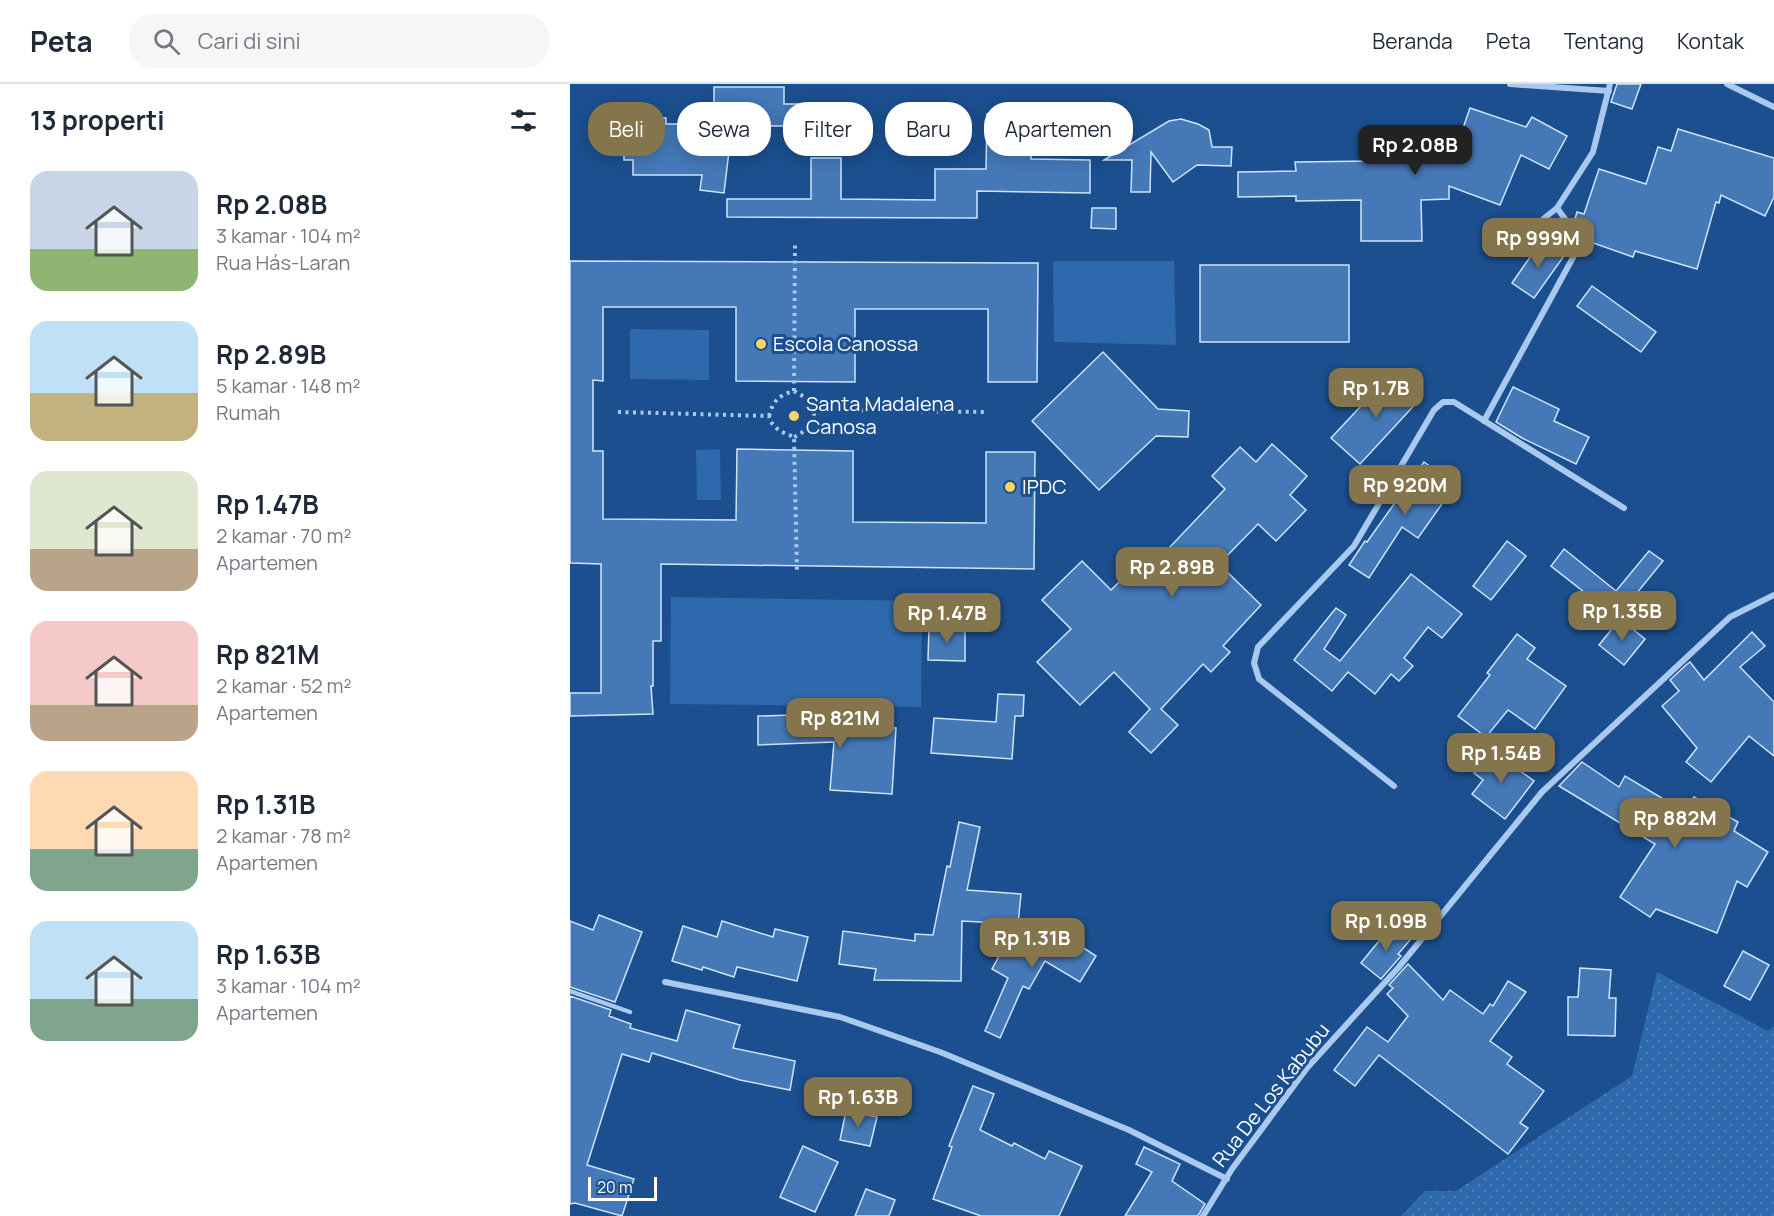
<!DOCTYPE html>
<html lang="id">
<meta charset="utf-8">
<style>
:root{--surface:#fff;--page:#f6f6f7;--text:#1f2937;--muted:#747a83;--line:#e0e1e3;--accent:#84754c}
body{margin:0;font-family:Manrope,sans-serif;background:var(--page);color:var(--text);height:100vh;display:flex;flex-direction:column;font-size:22px;white-space:nowrap}
*{box-sizing:border-box;margin:0}
p{font-size:20px;color:var(--muted)}
.icon{flex:none;width:33px;height:33px;fill:none;stroke:currentColor;stroke-width:2;stroke-linecap:round;stroke-linejoin:round}
.map{position:relative;flex:1;overflow:hidden}
.details{display:flex;flex-direction:column;background:var(--surface);width:570px}
.details>*{flex:none}
.top-card{position:absolute;left:18px;top:18px;width:570px;height:54px;display:flex;gap:12px}
.scale{position:absolute;left:18px;bottom:15px;width:69px;box-sizing:border-box;padding-left:6px;border:3px solid #fff;border-top:0;font-size:16px;line-height:21px;white-space:nowrap;color:#fff;-webkit-text-stroke:4px #1b4f8f;paint-order:stroke}
.price{position:absolute;translate:-50% -51px;padding:0 14px;border-radius:12px;background:var(--accent);color:#fff;font-size:20px;line-height:39px;filter:drop-shadow(0 2px 3px #0008)}
.price::after{content:'';position:absolute;left:50%;top:36px;width:18px;height:14px;margin-left:-9px;background:inherit;clip-path:polygon(0 0,100% 0,50% 100%)}
.price.current{background:#222;color:#fff}
ul{padding:0;list-style:none}
li{display:flex;align-items:center;gap:18px;height:150px;padding:0 30px}
li span{display:grid;place-items:center;flex:none;width:168px;height:120px;border-radius:18px;color:#555}
li>.icon{margin-inline-start:auto}
span .icon{width:72px;height:72px;fill:#fffc;stroke-width:1}
li b{font-size:26px}
h2{display:flex;justify-content:space-between;align-items:center;height:72px;padding:0 30px;font-size:26px}
.tag{padding:0 21px;border-radius:24px;background:var(--surface);box-shadow:0 3px 15px #0003;font-size:21px;line-height:54px}
.tag.current{background:var(--accent);color:#fff}
header{display:flex;align-items:center;gap:36px;box-sizing:border-box;height:84px;padding:0 30px;background:var(--surface);border-bottom:2px solid var(--line)}
header strong{font-size:28px}
nav{display:flex;gap:33px;margin-inline-start:auto;font-size:21px}
.search{width:420px;height:54px;background:var(--page);display:flex;align-items:center;gap:15px;box-sizing:border-box;padding:0 21px;border-radius:24px;color:var(--muted);font-size:22px}
main{display:flex;flex:1;min-height:0}
.map>svg:first-child{display:block}
.grass{fill:url(#grass-dots)}
.garden{fill:#2e69ad}
.building{fill:#4478b7;stroke:#cfe3fa;stroke-width:1.5}
.lines{fill:none;stroke-linecap:round;stroke-linejoin:round}
.path{stroke:#a9c9ee;stroke-width:4;stroke-dasharray:3 4.5;stroke-linecap:butt}
.lane{stroke:#a9c9ee;stroke-width:4.5}
.street{stroke:#a9c9ee;stroke-width:6}
.poi-dot{fill:#ffd166;stroke:#1b4f8f;stroke-width:2}
.labels{text-anchor:middle;stroke-width:6;stroke-linejoin:round;paint-order:stroke}
.poi-label{font-size:20px;fill:#fff;stroke:#1b4f8f;text-anchor:start}
.street-label{font-size:20px;fill:#fff;stroke:#1b4f8f}
</style>
<header>
<strong>Peta</strong>
<div class="search"><svg class="icon" aria-label="search" viewBox="0 0 24 24"><circle cx="10" cy="10" r="6"/><path d="M15 15l6 6"/></svg>Cari di sini</div>
<nav><a>Beranda</a><a>Peta</a><a>Tentang</a><a>Kontak</a></nav>
</header>
<main>
<section class="details">
<h2>13 properti<svg class="icon" aria-label="filters" viewBox="0 0 24 24"><path d="M4 7h16M4 17h16"/><circle cx="9" cy="7" r="2"/><circle cx="15" cy="17" r="2"/></svg></h2>
<ul>
<li><span style="background:linear-gradient(#c9d6e8 65%,#8fb573 0)"><svg class="icon" aria-label="home" viewBox="0 0 24 24"><path d="M3 11l9-7 9 7M6 9v11h12V9"/></svg></span><div><b>Rp 2.08B</b><p>3 kamar · 104 m²</p><p>Rua Hás-Laran</p></div></li>
<li><span style="background:linear-gradient(#bfe0f5 60%,#c2b280 0)"><svg class="icon" aria-label="home" viewBox="0 0 24 24"><path d="M3 11l9-7 9 7M6 9v11h12V9"/></svg></span><div><b>Rp 2.89B</b><p>5 kamar · 148 m²</p><p>Rumah</p></div></li>
<li><span style="background:linear-gradient(#dfe7d0 65%,#b9a48a 0)"><svg class="icon" aria-label="home" viewBox="0 0 24 24"><path d="M3 11l9-7 9 7M6 9v11h12V9"/></svg></span><div><b>Rp 1.47B</b><p>2 kamar · 70 m²</p><p>Apartemen</p></div></li>
<li><span style="background:linear-gradient(#f6c9c9 70%,#b9a48a 0)"><svg class="icon" aria-label="home" viewBox="0 0 24 24"><path d="M3 11l9-7 9 7M6 9v11h12V9"/></svg></span><div><b>Rp 821M</b><p>2 kamar · 52 m²</p><p>Apartemen</p></div></li>
<li><span style="background:linear-gradient(#ffd9b3 65%,#7fa58c 0)"><svg class="icon" aria-label="home" viewBox="0 0 24 24"><path d="M3 11l9-7 9 7M6 9v11h12V9"/></svg></span><div><b>Rp 1.31B</b><p>2 kamar · 78 m²</p><p>Apartemen</p></div></li>
<li><span style="background:linear-gradient(#bfe0f5 65%,#7fa58c 0)"><svg class="icon" aria-label="home" viewBox="0 0 24 24"><path d="M3 11l9-7 9 7M6 9v11h12V9"/></svg></span><div><b>Rp 1.63B</b><p>3 kamar · 104 m²</p><p>Apartemen</p></div></li>
</ul>
</section>
<div class="map">
<svg width="1204" height="1132" viewBox="0 0 1204 1132">
<defs>
<pattern id="grass-dots" width="8" height="8" patternUnits="userSpaceOnUse" patternTransform="scale(1.5)"><rect width="8" height="8" fill="#2e69ad"/><path d="M2 2h.1M6 6h.1" fill="none" stroke="#4d80b9" stroke-width="1.8" stroke-linecap="round"/></pattern>
</defs>
<rect width="100%" height="100%" fill="#1b4f8f"/>
<path class="grass" d="M1087 888 1198 947 1204 942V1132H831L855 1107H886L1062 992Z"/>
<g class="garden">
<path d="M483 177H604L606 261 484 258Z"/>
<path d="M60 245 139 246V296L60 295Z"/>
<path d="M150 365 151 416H127L126 366Z"/>
<path d="M101 513 352 517 351 623 100 620Z"/>
</g>
<g class="building">
<path d="M1047 0H1071L1062 25 1041 18Z"/>
<path d="M144 3H214V20H239V42H162L154 109 130 106 132 91H63V76H54V41H65V34H96V40H138L139 37 144 38Z"/>
<path d="M900 24 956 43 962 33 997 52 979 85 951 71 930 121 879 102V115L851 116 852 157H791V116L726 117V112L668 113V88L726 87 725 78 882 76Z"/>
<path d="M417 30H446V40L462 41 461 75 520 76V109L407 107V134L157 133V115H241V74H271V115L365 116V85H416Z"/>
<path d="M611 35 628 40 639 46 642 63H662L661 82 627 81 603 98 581 68 580 108H561L562 76H534L599 37Z"/>
<path d="M1108 45 1204 74V113L1195 132 1151 111 1149 119 1146 118 1127 185 1065 167 1063 173 1009 154 1004 138 1007 128 1014 130 1029 85 1076 100 1088 63 1101 67Z"/>
<path d="M522 124H546V145L521 144Z"/>
<path d="M972 156 994 172 964 214 942 199Z"/>
<path d="M0 177 468 179 467 298H418V225H285V298L166 297V223H33V297L23 296V367H33V435L166 436 167 365 283 367V438L416 439V368H465L464 485 91 480V557H83V602H81L83 630 0 632V609H31V480L0 479Z"/>
<rect x="630" y="181" width="149" height="77"/>
<path d="M1022 202 1086 248 1071 268 1007 222Z"/>
<path d="M533 268 588 325 619 327 618 353 586 352 529 406 462 337Z"/>
<path d="M822 289 850 315 790 380 761 354Z"/>
<path d="M943 303 989 325 984 337 1019 353 1006 380 952 354 926 338Z"/>
<path d="M702 360 737 392 720 411 736 426 706 457 688 440 649 480 691 521 653 562 660 568 641 588 633 580 591 625 608 641 581 669 559 648 580 625 544 588 510 621 467 578 501 545 472 516 512 477 541 506 572 476 580 484 655 405 642 392 670 363 686 378Z"/>
<path d="M854 378 886 400 848 454 832 443 799 494 779 481 795 457 797 458Z"/>
<path d="M937 457 956 472 921 516 903 502Z"/>
<path d="M994 465 1046 507 1079 467 1093 477 1040 542 1026 532 1033 523 981 482Z"/>
<path d="M841 490 892 530 872 554 858 543 834 574 843 582 829 597 821 590 805 610 778 588 762 607 724 576 766 524 776 531 754 565 770 577Z"/>
<path d="M1050 535 1075 555 1054 581 1029 561Z"/>
<path d="M359 542 395 543V577L358 576Z"/>
<path d="M1182 548 1195 562 1170 583 1204 618V672L1179 652 1141 698 1116 678 1127 664 1092 622 1109 607 1100 596 1116 581 1120 578 1134 596Z"/>
<path d="M947 550 965 564 957 575 996 602 965 645 938 626 916 653 888 632 920 591 917 589Z"/>
<path d="M428 610 454 611 453 632H445L442 675 361 669 364 634 426 638Z"/>
<path d="M254 630V639L326 644 322 710 260 706 264 658 188 661V632Z"/>
<path d="M922 666 964 697 935 735 902 710 913 696 904 689Z"/>
<path d="M1012 678 1049 703 1055 692 1115 728 1124 713 1168 738 1164 747 1198 768 1177 803 1167 797 1147 849 1086 825 1080 833 1050 813 1085 760 989 702Z"/>
<path d="M389 738 410 743 397 806 451 810 448 840 392 837 391 897 304 896 306 885 269 880 273 847 345 857V850L363 851 377 782 380 783Z"/>
<path d="M29 831 72 848 45 918 0 903V837L23 846Z"/>
<path d="M152 837 203 853 205 845 238 853 227 897 167 883 164 893 133 883 132 886 102 877 113 842 147 853Z"/>
<path d="M446 841 494 864 500 855 526 872 510 898 475 877 459 905 453 902 430 954 415 947 438 894 422 885Z"/>
<path d="M822 841 840 856 828 870 831 872 811 895 791 879Z"/>
<path d="M1173 867 1199 881 1180 916 1154 902Z"/>
<path d="M838 880 873 916 880 906 913 930 920 920 923 922 938 897 956 908 920 957 942 973 937 980 974 1007 950 1039 958 1044 938 1070 809 971 785 1002 764 986 797 943 818 958 838 932 817 910 823 904 819 901Z"/>
<path d="M1010 884 1041 886 1039 914H1046L1045 952 998 951V913H1008Z"/>
<path d="M0 912 41 926 39 932 61 940 60 944 107 957 116 926 170 941 163 964 225 977 220 1006 170 996 82 969 79 978 52 970 17 1081 64 1095 52 1132 5 1119 0 1120Z"/>
<path d="M307 1001 326 1007 321 1024 302 1018Z"/>
<path d="M403 1002 424 1010 410 1046 442 1062 444 1059 475 1075 479 1067 512 1082 489 1132H411L363 1115 382 1063 379 1062Z"/>
<path d="M276 1027 307 1033 300 1062 270 1056Z"/>
<path d="M233 1062 268 1078 245 1128 210 1113Z"/>
<path d="M574 1063 610 1080 602 1097 635 1120 628 1132H555L582 1088 566 1080Z"/>
<path d="M296 1105 325 1116 319 1132H285Z"/>
</g>
<g class="lines">
<g class="path">
<path d="M224 307 225 158"/>
<path d="M48 328 199 332C202 345 212 348 224 353L227 488"/>
<path d="M199 332C203 317 209 311 224 307L238 315 245 326 417 328"/>
<path d="M224 353C236 348 242 339 245 326"/>
</g>
<path class="lane" d="M0 907 60 928"/>
<g class="street">
<path d="M940 0 1039 7"/>
<path d="M1157 0 1204 23"/>
<path d="M967 140 987 124 1023 68 1040 0"/>
<path d="M914 337 1006 168 1001 143 987 124"/>
<path d="M824 702 689 595 684 579 688 563 784 462 864 326 873 318H884L1054 424"/>
<path d="M95 898 270 933 370 968 559 1046 657 1095"/>
<path d="M633 1132 662 1085 737 984 828 884 972 708 1160 533 1204 511"/>
</g>
</g>
<g class="poi-dot">
<circle cx="191" cy="260" r="6"/>
<circle cx="224" cy="332" r="6"/>
<circle cx="440" cy="403" r="6"/>
</g>
<g class="labels">
<g class="poi-label">
<text x="203" y="267">Escola Canossa</text>
<text x="236" y="327">Santa Madalena<tspan x="236" dy="23">Canosa</tspan></text>
<text x="452" y="410">IPDC</text>
</g>
<g class="street-label">
<text transform="translate(701 1011) rotate(-52)" y="7">Rua De Los Kabubu</text>
</g>
</g>
</svg>
<div class="scale">20 m</div>
<b class="price current" style="left:845px;top:92px">Rp 2.08B</b>
<b class="price" style="left:968px;top:185px">Rp 999M</b>
<b class="price" style="left:806px;top:335px">Rp 1.7B</b>
<b class="price" style="left:835px;top:432px">Rp 920M</b>
<b class="price" style="left:602px;top:514px">Rp 2.89B</b>
<b class="price" style="left:1052px;top:558px">Rp 1.35B</b>
<b class="price" style="left:377px;top:560px">Rp 1.47B</b>
<b class="price" style="left:270px;top:665px">Rp 821M</b>
<b class="price" style="left:931px;top:700px">Rp 1.54B</b>
<b class="price" style="left:1105px;top:765px">Rp 882M</b>
<b class="price" style="left:816px;top:868px">Rp 1.09B</b>
<b class="price" style="left:462px;top:885px">Rp 1.31B</b>
<b class="price" style="left:288px;top:1044px">Rp 1.63B</b>
<div class="top-card">
<a class="tag current">Beli</a>
<a class="tag">Sewa</a>
<a class="tag">Filter</a>
<a class="tag">Baru</a>
<a class="tag">Apartemen</a>
</div>
</div>
</main>
